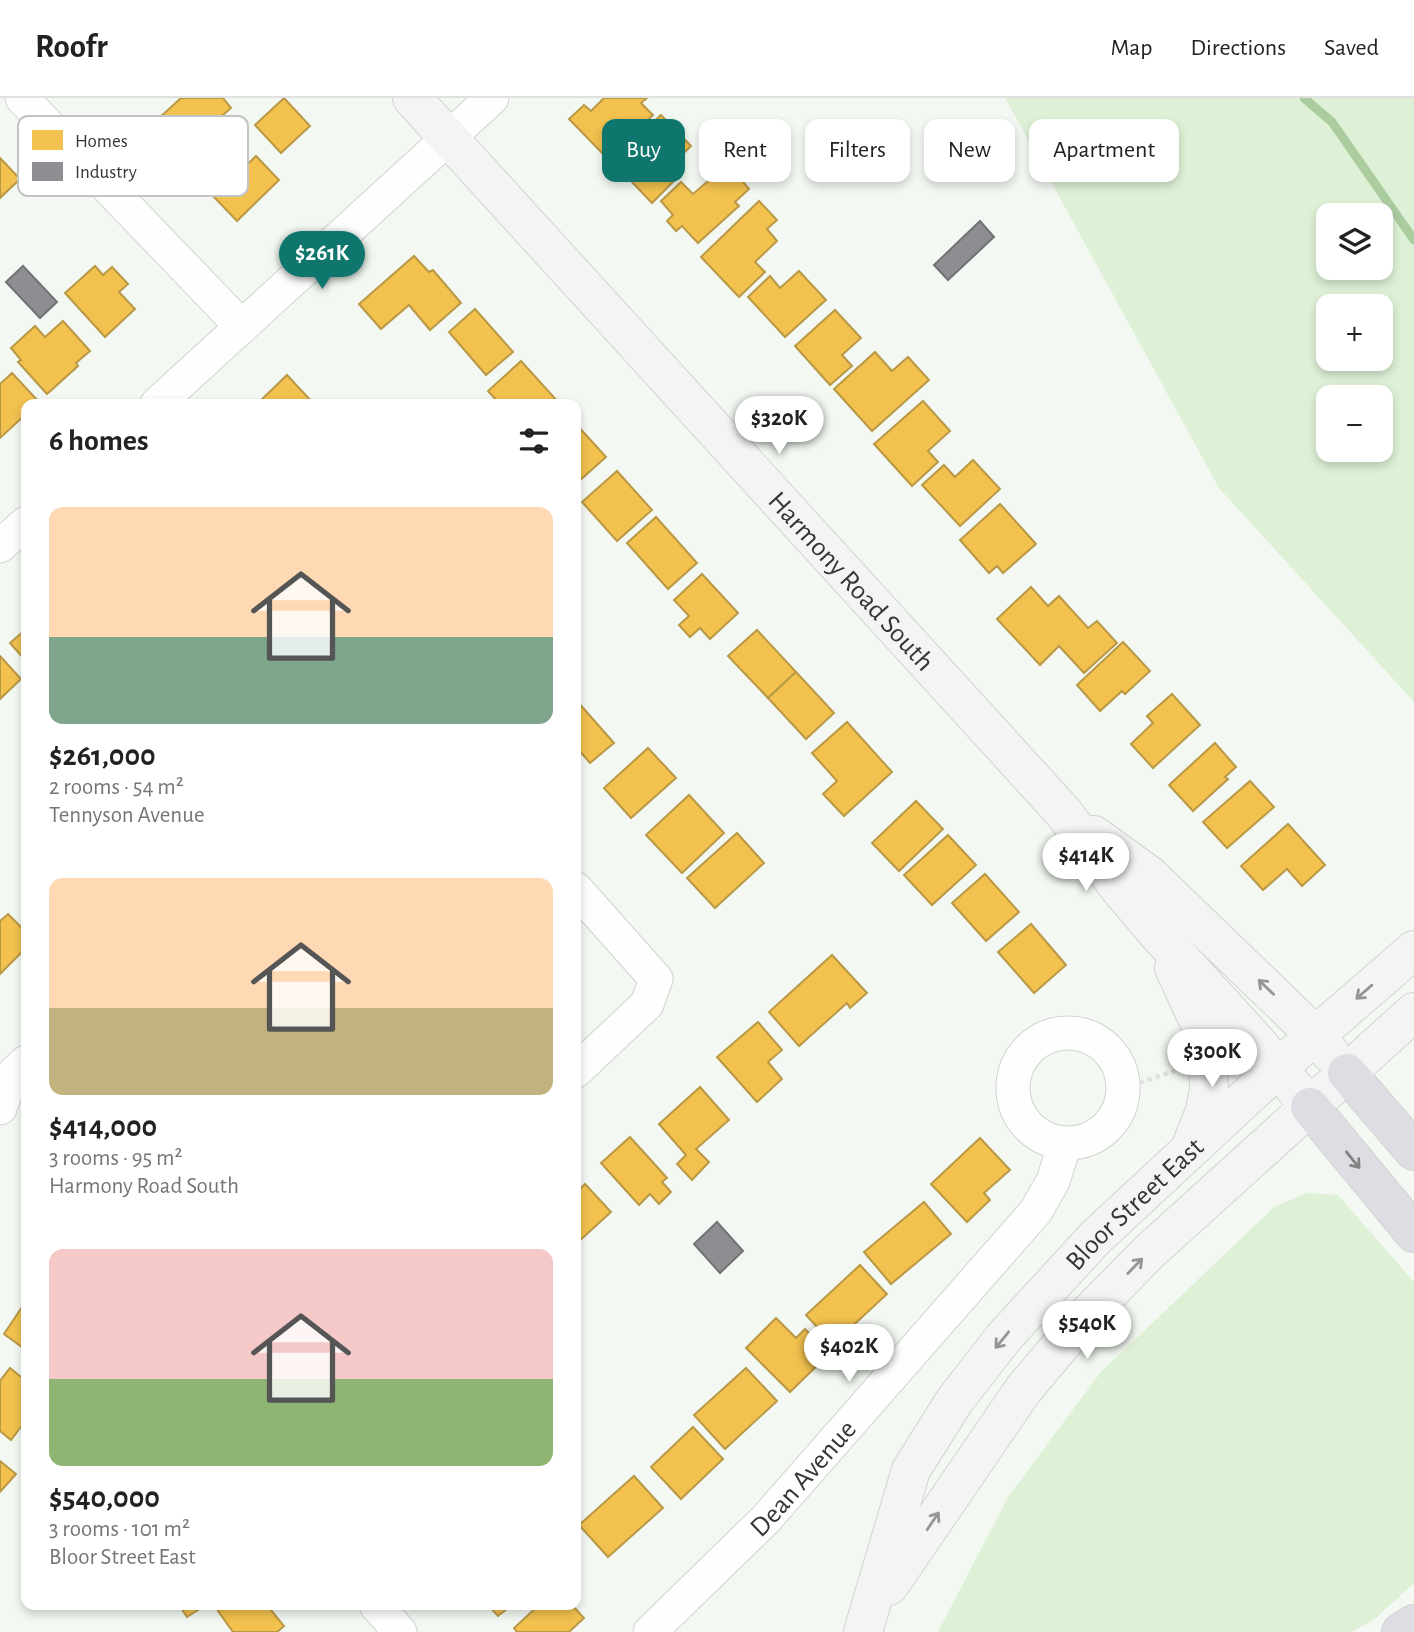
<!DOCTYPE html>
<meta charset="utf-8">
<style>
:root{--surface:#fff;--page:#f2f2f2;--text:#222;--muted:#767676;--line:#e0e0e0;--accent:#0f766e}
body{margin:0;font-family:"Alegreya Sans",sans-serif;background:var(--page);color:var(--text);height:100vh;display:flex;flex-direction:column;font-size:26px;white-space:nowrap}
*{box-sizing:border-box;margin:0}
p{font-size:23px;color:var(--muted)}
.icon{flex:none;width:38px;height:38px;fill:none;stroke:currentColor;stroke-width:2;stroke-linecap:round;stroke-linejoin:round}
.map{position:relative;flex:1;overflow:hidden}
.side{position:absolute;left:21px;top:301px;width:560px;height:1211px;display:flex;flex-direction:column;background:var(--surface);border-radius:14px;box-shadow:0 4px 10px #0003}
.side>*{flex:none}
.top-card{position:absolute;left:602px;top:21px;width:665px;height:63px;display:flex;gap:14px}
.fabs{position:absolute;left:1316px;top:105px;display:grid;gap:14px}
.fabs a{display:grid;place-items:center;width:77px;height:77px;border-radius:14px;background:var(--surface);box-shadow:0 4px 10px #0003;font-size:35px}
.price{position:absolute;translate:-50% -60px;padding:0 16px;border-radius:24px;background:#fff;color:#222;font-size:23px;line-height:46px;filter:drop-shadow(0 2px 4px #0008)}
.price::after{content:'';position:absolute;left:50%;top:42px;width:21px;height:16px;margin-left:-10px;background:inherit;clip-path:polygon(0 0,100% 0,50% 100%)}
.price.on{background:var(--accent);color:#fff}
ul{padding:0;list-style:none}
li{display:grid;align-content:center;gap:14px;height:371px;padding:0 28px}
li span{display:grid;place-items:center;height:217px;border-radius:14px;color:#555}
li>.icon{margin-inline-start:auto}
span .icon{width:126px;height:126px;fill:#fffc;stroke-width:1}
li b{font-size:30px}
h2{display:flex;justify-content:space-between;align-items:center;height:84px;padding:0 28px;font-size:30px}
.chip{padding:0 24px;border-radius:14px;background:var(--surface);box-shadow:0 4px 10px #0003;font-size:24px;line-height:63px}
.chip.on{background:var(--accent);color:#fff}
header{display:flex;align-items:center;gap:42px;box-sizing:border-box;height:98px;padding:0 35px;background:var(--surface);border-bottom:2px solid var(--line)}
header strong{font-size:33px}
nav{display:flex;gap:38px;margin-inline-start:auto;font-size:24px}
.map>svg:first-child{display:block}
.green{fill:#def1d6;fill-rule:evenodd}
.homes{fill:#f2c14e;stroke:#b99846;stroke-width:2}
.industry{fill:#8d8d92;stroke:#727375;stroke-width:2}
.lines{fill:none;stroke-linecap:round;stroke-linejoin:round}
.stream{stroke:#abcc9f;stroke-width:9}
.street-casing{stroke:#d0d4cf;stroke-width:35}
.secondary-casing{stroke:#d0d4cf;stroke-width:40}
.highway-casing{stroke:#d2d5d1;stroke-width:40}
.path{stroke:#dfe1de;stroke-width:4.5;stroke-dasharray:5 3.5;stroke-linecap:butt}
.street{stroke:#fdfefd;stroke-width:33}
.secondary{stroke:#f4f4f5;stroke-width:38}
.highway{stroke:#dfdde4;stroke-width:38}
.oneway{stroke:#949694}
.oneway2{stroke:#808282}
.labels{text-anchor:middle;stroke-width:7;stroke-linejoin:round;paint-order:stroke}
.street-label{font-size:28px;fill:#333732;stroke:#fff}
.key{fill:#fff;stroke:#c2c3c2;stroke-width:2}
.key-label{font-size:19px;fill:#333732}
</style>
<header>
<strong>Roofr</strong>
<nav><a>Map</a><a>Directions</a><a>Saved</a></nav>
</header>
<div class="map">
<svg width="1414" height="1534" viewBox="0 0 1414 1534">
<rect width="100%" height="100%" fill="#f3f9f2"/>
<g class="green">
<path d="M1005 0H1414V604L1219 390ZM1381 117V170H1328V117ZM1381 208V261H1328V208ZM1328 299H1381V352H1328Z"/>
<path d="M1307 1095 1338 1097 1414 1184V1485L1376 1520 1352 1534H938L1008 1399 1100 1275 1274 1109Z"/>
</g>
<g class="homes">
<path d="M181 0H223L231 10 186 50 159 20Z"/>
<path d="M284 0 310 28 281 55 255 27Z"/>
<path d="M604 0H647L641 5 653 17 608 61 569 21 584 7 591 13Z"/>
<path d="M661 17 691 48 668 70 677 80 652 105 612 63Z"/>
<path d="M256 58 279 82 237 123 214 99Z"/>
<path d="M0 60 20 81 0 100Z"/>
<path d="M728 66 749 91 735 104 739 108 698 145 682 128 676 133 667 123 673 117 661 103 681 84 693 96Z"/>
<path d="M759 103 777 122 767 131 777 143 755 164 765 174 739 199 701 159Z"/>
<path d="M414 158 429 174 433 172 461 205 430 232 409 207 381 231 359 206Z"/>
<path d="M95 168 103 177 112 169 128 186 119 194 135 211 105 239 65 195Z"/>
<path d="M799 173 826 202 785 239 748 199 770 178 780 190Z"/>
<path d="M475 211 513 254 486 277 449 234Z"/>
<path d="M835 212 861 240 842 257 852 268 830 287 795 248Z"/>
<path d="M63 223 90 253 76 265 78 268 47 296 18 264 21 262 11 250 35 228 45 239Z"/>
<path d="M875 254 892 273 908 259 929 282 872 333 834 291Z"/>
<path d="M521 263 560 306H500L488 293Z"/>
<path d="M12 275 39 304 37 306H26V316L0 340V286Z"/>
<path d="M287 277 314 306H259L258 305Z"/>
<path d="M923 303 950 333 928 353 938 364 912 388 874 346Z"/>
<path d="M576 326 606 359 578 384 576 382Z"/>
<path d="M973 362 1000 391 960 428 922 387 944 367 955 379Z"/>
<path d="M617 373 652 412 617 443 582 404Z"/>
<path d="M1000 406 1036 446 1003 475 997 468 989 475 960 442Z"/>
<path d="M656 419 697 465 668 491 627 445Z"/>
<path d="M702 476 738 515 710 541 700 530 690 539 679 527 689 518 674 502Z"/>
<path d="M1031 489 1048 508 1059 498 1088 530 1097 523 1117 545 1084 575 1059 548 1040 567 997 521Z"/>
<path d="M26 531V563L10 545Z"/>
<path d="M757 532 796 574 768 600 728 558Z"/>
<path d="M1123 544 1150 573 1125 596 1122 593 1100 613 1077 587Z"/>
<path d="M0 558 21 581 0 601Z"/>
<path d="M796 574 834 615 806 641 768 600Z"/>
<path d="M1172 596 1200 627 1153 670 1131 646 1153 625 1147 618Z"/>
<path d="M576 602 614 645 590 665 576 649Z"/>
<path d="M847 624 892 674 844 718 823 696 837 683 812 655Z"/>
<path d="M1215 645 1236 669 1225 679 1228 681 1193 713 1169 687Z"/>
<path d="M648 650 676 680 631 720 604 690Z"/>
<path d="M1250 683 1274 709 1227 750 1203 724Z"/>
<path d="M689 697 724 735 682 775 646 737Z"/>
<path d="M916 703 943 731 899 773 872 745Z"/>
<path d="M1288 726 1325 767 1302 788 1287 771 1263 792 1241 768Z"/>
<path d="M737 735 764 765 715 810 687 780Z"/>
<path d="M948 737 976 767 932 807 904 777Z"/>
<path d="M985 776 1019 814 986 843 952 805Z"/>
<path d="M8 816 26 834V850L0 876V823Z"/>
<path d="M1031 826 1066 867 1034 895 998 854Z"/>
<path d="M832 857 867 895 850 910 847 905 799 948 769 914Z"/>
<path d="M758 924 782 952 768 964 782 981 757 1004 717 959Z"/>
<path d="M700 989 729 1022 696 1051 709 1064 692 1082 677 1066 686 1057 659 1026Z"/>
<path d="M630 1039 667 1080 662 1084 671 1094 659 1106 650 1096 639 1107 601 1065Z"/>
<path d="M980 1040 1010 1072 984 1095 990 1102 967 1124 931 1086Z"/>
<path d="M585 1086 611 1114 576 1146V1095Z"/>
<path d="M924 1104 951 1136 891 1186 864 1154Z"/>
<path d="M860 1167 887 1196 833 1246 806 1217Z"/>
<path d="M26 1203V1252L4 1236Z"/>
<path d="M776 1220 796 1240 805 1231 829 1256 790 1294 746 1250Z"/>
<path d="M10 1270 26 1283V1322L11 1342 0 1333V1283Z"/>
<path d="M746 1270 777 1303 725 1351 694 1317Z"/>
<path d="M693 1329 723 1361 681 1401 651 1369Z"/>
<path d="M0 1363 16 1376 0 1394Z"/>
<path d="M634 1378 663 1410 608 1459 579 1427Z"/>
<path d="M179 1507H206L187 1519Z"/>
<path d="M226 1507H267L284 1528 277 1534H233L218 1513Z"/>
<path d="M488 1507H512L498 1518Z"/>
<path d="M539 1507H572L584 1520 569 1534H517L514 1530Z"/>
</g>
<g class="industry">
<path d="M980 123 994 139 948 182 934 167Z"/>
<path d="M23 168 57 204 40 220 6 184Z"/>
<path d="M717 1124 743 1153 720 1175 694 1146Z"/>
</g>
<g class="lines">
<path class="stream" d="M1304 0 1332 24 1414 142"/>
<g class="street-casing">
<g id="street">
<path d="M22 0 242 229"/>
<path d="M157 306 492 0"/>
<path d="M0 448 26 425"/>
<path d="M576 791 656 881 647 906 576 973"/>
<circle cx="1068" cy="990" r="55"/>
<path d="M0 1010 12 977 26 964"/>
<path d="M376 1507 400 1534"/>
<path id="s1" d="M650 1534 766 1421 1036 1113 1053 1083 1065 1045"/>
</g>
</g>
<g class="secondary-casing">
<g id="secondary">
<path id="s2" d="M412 0 1064 715 1119 790 1158 836 1255 942 1310 1009"/>
<path d="M1094 737 1149 777 1315 937 1330 955"/>
<path d="M1174 870 1203 933 1208 968 1209 991 1205 1013 1191 1048"/>
<path d="M889 1488 1023 1292 1082 1222 1149 1154 1414 914"/>
<path id="s3" d="M863 1534 911 1372 955 1302 1005 1238 1095 1140 1278 970 1414 852"/>
</g>
</g>
<g class="highway-casing">
<g id="highway">
<path d="M1347 975 1414 1053"/>
<path d="M1310 1009 1414 1135"/>
<path d="M1401 1534 1414 1526"/>
</g>
</g>
<path class="path" d="M1123 990 1175 973"/>
<use href="#street" class="street"/>
<use href="#secondary" class="secondary"/>
<use href="#highway" class="highway"/>
</g>
<defs><path id="oneway-shaft" d="M-6 0H5M1.5-3L5.5 0L1.5 3" fill="none" stroke-width="1.6" stroke-linecap="round" stroke-linejoin="round" transform="scale(1.75)"/></defs>
<g class="oneway">
<use href="#oneway-shaft" transform="translate(1266 889) rotate(-136)"/>
<use href="#oneway-shaft" transform="translate(1364 894) rotate(139)"/>
<use href="#oneway-shaft" transform="translate(1135 1168) rotate(-46)"/>
<use href="#oneway-shaft" transform="translate(1002 1242) rotate(129)"/>
<use href="#oneway-shaft" transform="translate(933 1423) rotate(-56)"/>
</g>
<use class="oneway2" href="#oneway-shaft" transform="translate(1353 1062) rotate(51)"/>
<g class="labels">
<g class="street-label">
<text dy="10" stroke="none"><textPath href="#s2" startOffset="653">Harmony Road South</textPath></text>
<text dy="10" stroke="none"><textPath href="#s3" startOffset="518">Bloor Street East</textPath></text>
<text dy="10" stroke="none"><textPath href="#s1" startOffset="217">Dean Avenue</textPath></text>
</g>
</g>
<rect x="18" y="18" width="230" height="80" rx="10" class="key"/>
<rect x="32" y="32" width="31" height="20" fill="#f2c14e"/>
<rect x="32" y="64" width="31" height="19" fill="#8d8d92"/>
<g class="key-label">
<text x="75" y="49">Homes</text>
<text x="75" y="80">Industry</text>
</g>
</svg>
<div class="fabs">
<a><svg class="icon" aria-label="layers" viewBox="0 0 24 24"><path d="M12 4l9 5-9 5-9-5zM3 14l9 5 9-5"/></svg></a>
<a>+</a>
<a>−</a>
</div>
<b class="price on" style="left:322px;top:193px">$261K</b>
<b class="price" style="left:779px;top:358px">$320K</b>
<b class="price" style="left:1086px;top:795px">$414K</b>
<b class="price" style="left:1212px;top:991px">$300K</b>
<b class="price" style="left:1087px;top:1263px">$540K</b>
<b class="price" style="left:849px;top:1286px">$402K</b>
<div class="top-card">
<a class="chip on">Buy</a>
<a class="chip">Rent</a>
<a class="chip">Filters</a>
<a class="chip">New</a>
<a class="chip">Apartment</a>
</div>
<section class="side">
<h2>6 homes<svg class="icon" aria-label="filters" viewBox="0 0 24 24"><path d="M4 7h16M4 17h16"/><circle cx="9" cy="7" r="2"/><circle cx="15" cy="17" r="2"/></svg></h2>
<ul>
<li><span style="background:linear-gradient(#ffd9b3 60%,#7fa58c 0)"><svg class="icon" aria-label="home" viewBox="0 0 24 24"><path d="M3 11l9-7 9 7M6 9v11h12V9"/></svg></span><div><b>$261,000</b><p>2 rooms · 54 m²</p><p>Tennyson Avenue</p></div></li>
<li><span style="background:linear-gradient(#ffd9b3 60%,#c2b280 0)"><svg class="icon" aria-label="home" viewBox="0 0 24 24"><path d="M3 11l9-7 9 7M6 9v11h12V9"/></svg></span><div><b>$414,000</b><p>3 rooms · 95 m²</p><p>Harmony Road South</p></div></li>
<li><span style="background:linear-gradient(#f6c9c9 60%,#8fb573 0)"><svg class="icon" aria-label="home" viewBox="0 0 24 24"><path d="M3 11l9-7 9 7M6 9v11h12V9"/></svg></span><div><b>$540,000</b><p>3 rooms · 101 m²</p><p>Bloor Street East</p></div></li>
</ul>
</section>
</div>
